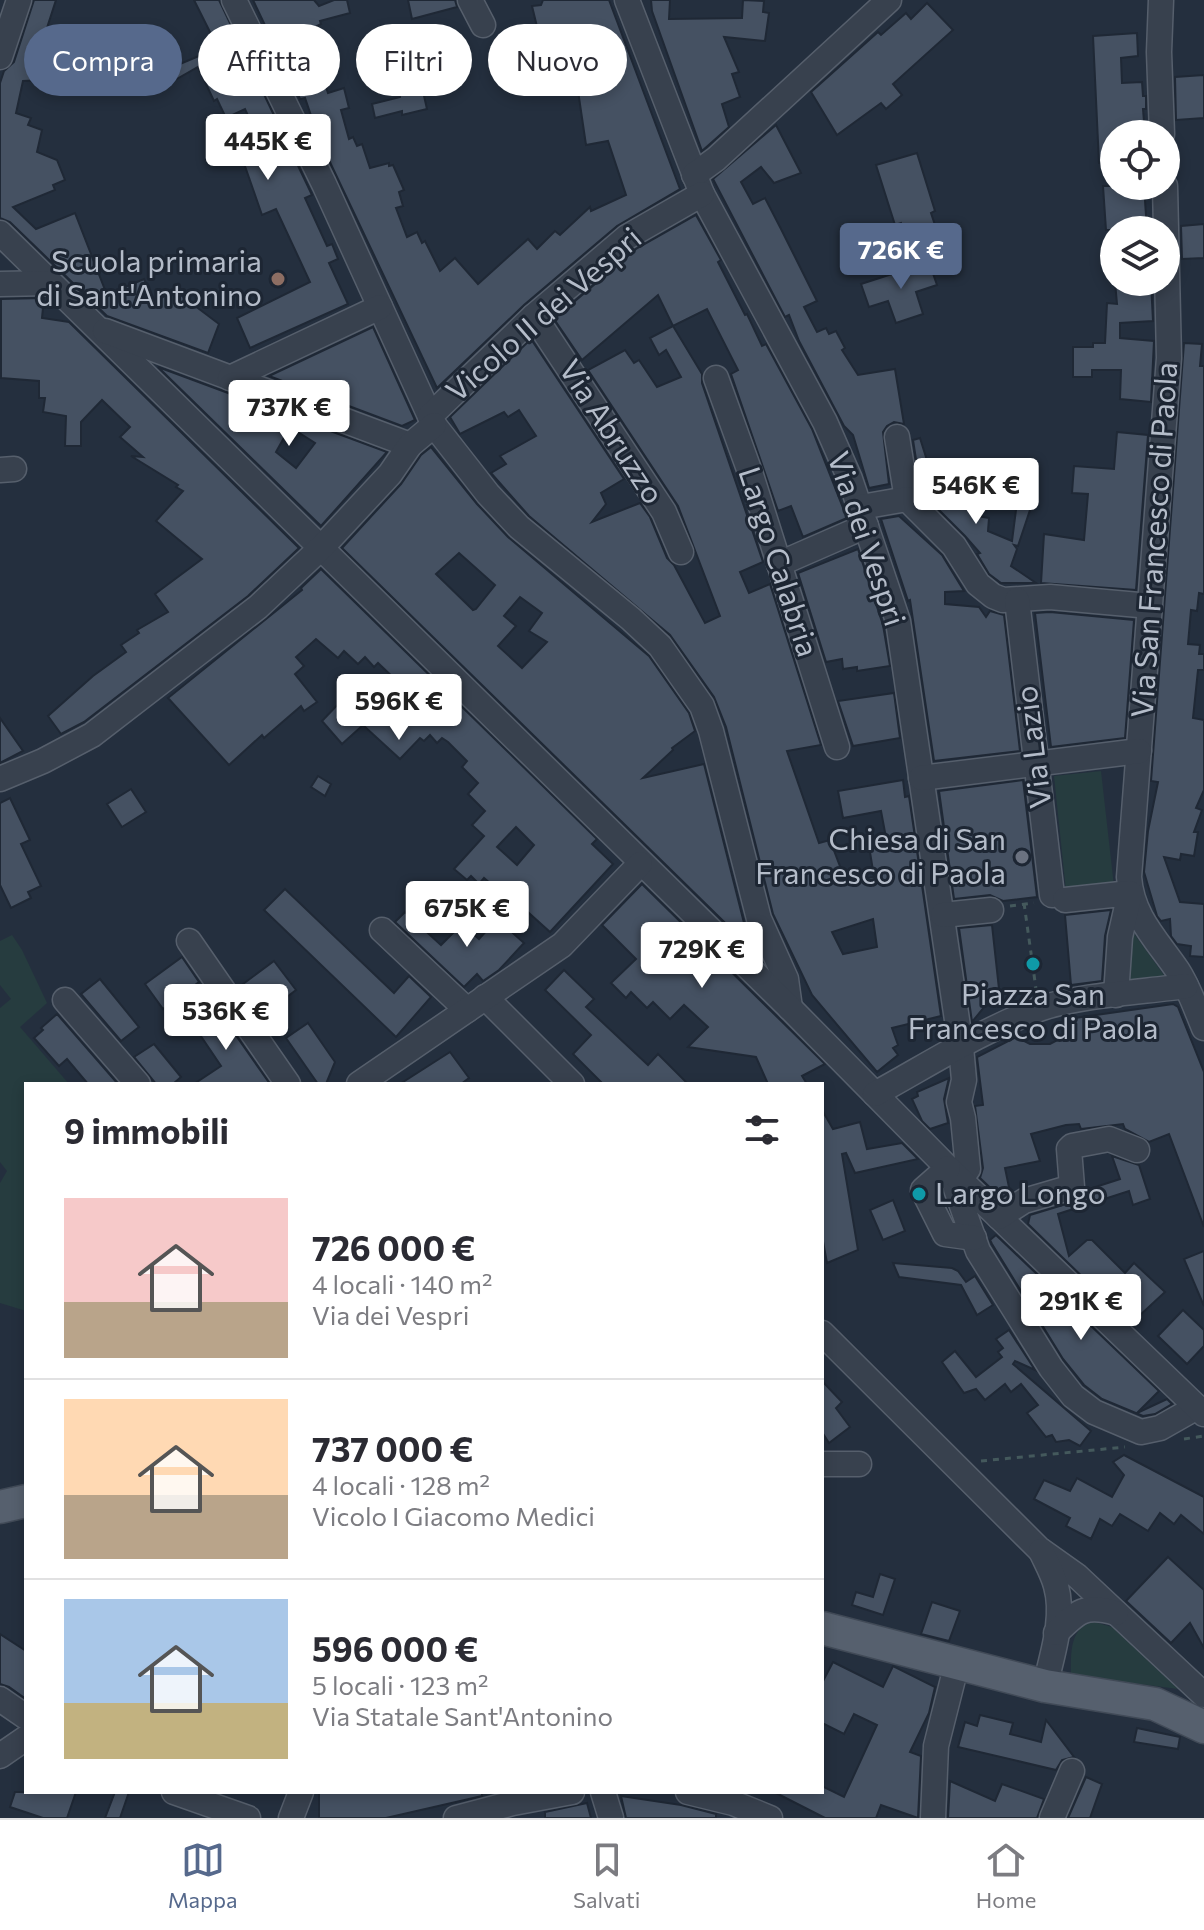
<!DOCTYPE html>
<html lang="it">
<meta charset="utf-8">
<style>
:root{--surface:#fff;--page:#f2f2f3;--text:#2b2b33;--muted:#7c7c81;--line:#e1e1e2;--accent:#56698c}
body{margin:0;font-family:Commissioner,sans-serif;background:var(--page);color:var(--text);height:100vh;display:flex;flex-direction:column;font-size:30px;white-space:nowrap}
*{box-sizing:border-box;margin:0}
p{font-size:26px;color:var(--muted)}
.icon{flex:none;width:44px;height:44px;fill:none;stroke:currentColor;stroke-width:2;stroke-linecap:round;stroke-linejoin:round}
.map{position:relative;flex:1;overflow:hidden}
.side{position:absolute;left:24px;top:1082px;width:800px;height:712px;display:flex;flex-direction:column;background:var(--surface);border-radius:0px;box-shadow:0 4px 12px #0003}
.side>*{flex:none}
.hud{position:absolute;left:24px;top:24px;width:800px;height:72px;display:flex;gap:16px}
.buttons{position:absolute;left:1100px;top:120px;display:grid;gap:16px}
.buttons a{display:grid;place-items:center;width:80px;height:80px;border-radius:50%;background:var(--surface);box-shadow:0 4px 12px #0003;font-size:40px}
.price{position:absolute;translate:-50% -68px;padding:0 18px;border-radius:8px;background:#fff;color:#222;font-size:26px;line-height:52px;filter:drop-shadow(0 2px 4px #0008)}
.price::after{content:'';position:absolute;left:50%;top:48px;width:24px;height:18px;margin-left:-12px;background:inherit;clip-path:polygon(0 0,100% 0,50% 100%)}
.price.selected{background:var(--accent);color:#fff}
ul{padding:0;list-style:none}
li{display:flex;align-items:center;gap:24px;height:200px;padding:0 40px}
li+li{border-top:2px solid var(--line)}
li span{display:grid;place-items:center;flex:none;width:224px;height:160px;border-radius:0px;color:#555}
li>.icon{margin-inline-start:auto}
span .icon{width:96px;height:96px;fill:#fffc;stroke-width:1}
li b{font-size:34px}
h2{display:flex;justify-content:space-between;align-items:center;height:96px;padding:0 40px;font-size:34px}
.pill{padding:0 28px;border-radius:36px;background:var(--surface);box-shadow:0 4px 12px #0003;font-size:28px;line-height:72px}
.pill.selected{background:var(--accent);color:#fff}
.tab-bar{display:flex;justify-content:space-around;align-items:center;height:112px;border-top:2px solid var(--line);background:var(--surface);font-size:22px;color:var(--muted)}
.tab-bar a{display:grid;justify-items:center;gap:4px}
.tab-bar .selected{color:var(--accent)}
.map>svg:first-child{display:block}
.green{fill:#263c3f}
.building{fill:#455162;stroke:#1f2835;stroke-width:2;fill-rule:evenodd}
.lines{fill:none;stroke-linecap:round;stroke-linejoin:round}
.minor-casing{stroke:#565f6c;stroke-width:27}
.major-casing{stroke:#414a57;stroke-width:35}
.path{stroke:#44595c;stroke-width:3;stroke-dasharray:6 6;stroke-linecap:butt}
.minor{stroke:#38414e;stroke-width:24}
.major{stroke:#56606e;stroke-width:32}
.education-dot{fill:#8d6e63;stroke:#1d2633;stroke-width:3}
.worship-dot{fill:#6b7280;stroke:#1d2633;stroke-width:3}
.culture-dot{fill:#0f9aa8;stroke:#1d2633;stroke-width:3}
.labels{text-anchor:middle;stroke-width:6;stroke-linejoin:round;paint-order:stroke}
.poi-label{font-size:30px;fill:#b4bcc9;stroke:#1d2633;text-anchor:end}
.street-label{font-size:30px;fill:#b4bcc9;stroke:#1d2633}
</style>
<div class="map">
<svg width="1204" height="1818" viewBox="0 0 1204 1818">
<rect width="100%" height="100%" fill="#242f3e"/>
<g class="green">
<path d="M1101 771 1114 886 1066 891 1054 776Z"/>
<path d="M1127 924 1166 978 1127 983Z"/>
<path d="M12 935 22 950 47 1003 20 1027 69 1084H26V1311L0 1303V1183L7 1171 0 1162V1008L11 999 0 985V941Z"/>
<path d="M1094 1622 1112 1627 1178 1689 1071 1675C1071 1654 1069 1627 1094 1622Z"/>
</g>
<g class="building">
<path d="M34 0H56L45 34 49 66 47 80 23 81 16 113 31 118 28 125 42 130 37 152 57 160 65 180 53 185 55 190 13 207 36 229 75 213 107 295 144 279 155 302 174 290 219 324 208 353 107 316 10 222 0 218V83L4 71 14 62Z"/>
<path d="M194 0H219L312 195 305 198 327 246 332 244 338 259 329 263 348 304 250 348 237 318 310 282 276 209 262 215 239 149 247 145 244 137 256 133 245 109 226 118 217 99 214 101 198 67 175 80 168 69 218 48Z"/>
<path d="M253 0H314L319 6 334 0H347L350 13 320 21 321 24 317 26 318 29 308 33 328 93 344 88 349 108 341 110 349 139 353 137 357 146 362 144 370 168 389 163V166L393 165 404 190 399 192 403 206 396 208 407 237 417 232 422 243 425 241 440 271 455 258 478 284 528 239 537 249 555 231 560 235 590 207 591 211 626 195 608 141 586 145 577 84 583 83 565 28 539 35 532 6 541 5 543 0H609L680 189 617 226 524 305 437 388 319 139 305 98 300 99Z"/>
<path d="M408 0H455L457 7 412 19Z"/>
<path d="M651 0H670L669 19 742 18 743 0 764 1 763 12 769 13 765 41 724 37 739 72 732 74 740 97 722 104 729 127 702 151 652 11Z"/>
<path d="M927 3 953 30 893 84 902 95 886 109 881 103 837 135 811 92 878 32 881 35 906 13 911 19Z"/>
<path d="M1137 33 1138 56 1121 58 1122 83 1142 82 1143 96H1146V109H1143L1145 134H1114V162L1099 163 1093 36Z"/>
<path d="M418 43 420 55 437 52 442 84 422 87 427 109 402 115V111L375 118 372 104 400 97 397 78 389 69 387 59 389 54 402 45Z"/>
<path d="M1204 75V118L1176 120 1175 77Z"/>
<path d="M776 125 801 173 774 183 761 167 741 182 753 204 765 198 781 229 817 301 804 307 817 332 826 328 829 334 836 331 845 348 842 350 858 375 895 369 904 424 894 422 887 426 883 432 889 484 869 488 853 435 844 426 799 341 789 315 785 317 713 179Z"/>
<path d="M917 153 935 211 931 213 937 231 906 241 901 223 895 225 876 165Z"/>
<path d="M1103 186H1144L1147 230H1106Z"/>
<path d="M696 215 721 260 718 262 745 315 747 314 762 346 766 344 812 429 847 518 803 537 791 506 778 511 731 374 738 370 707 309 673 326 658 295 582 360 554 319 636 249Z"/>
<path d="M1204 224V258L1182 259 1181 226Z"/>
<path d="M929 262 937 285 916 292 923 314 896 323 888 301 869 307 861 284Z"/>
<path d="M1115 282H1151L1153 321 1120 323V338L1154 341 1151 402 1120 399 1121 370H1092V377H1073V347H1093V343H1105L1107 303 1117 304Z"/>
<path d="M44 298 42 318 69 322 299 548 248 596 84 722 61 734 48 716 93 676 126 652 121 645 139 633 137 630 168 612 155 594 202 559 156 521 183 491 176 487 178 485 131 456 143 457 120 437 130 427 102 400 81 422V446H65L66 416 43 412 45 398H39V381L1 378V299Z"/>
<path d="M673 326 702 374V383L763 562 740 572 749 593 770 584 821 745 787 751 819 843 830 840 846 882 874 877 869 846 887 843 881 811 843 818 838 791 903 780 905 797 909 796 941 1016 892 1028 898 1045 893 1048 898 1055 877 1072 812 995 773 914 726 727 714 697 670 635 529 516 491 473 506 464 500 456 536 436 519 410 508 417 504 412 460 434 450 417 531 339 624 479 601 493 606 504 592 522 640 503 650 517 667 558 674 565 705 623 720 616 678 506 588 370 625 350 634 363 639 360 657 387 681 377 666 350 659 355 650 338ZM873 919 877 947 843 954 832 932Z"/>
<path d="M373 327 415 420 402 426 269 376Z"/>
<path d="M1184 343 1202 344 1200 366H1204V594L1199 593 1197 611 1191 610 1188 644 1200 645 1199 654H1204V670H1198L1193 718 1204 720V790L1196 808 1202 810 1194 832H1198L1194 856 1181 854 1180 860 1164 857 1180 902 1204 904V957L1190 956 1191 946 1177 944 1171 936 1170 919 1161 921 1157 916 1144 872 1148 831 1158 782 1151 781Z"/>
<path d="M158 367 387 452 321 526ZM290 427 315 443 296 468 276 452Z"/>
<path d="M1117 432 1148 435 1136 590 1041 583 1044 534 1084 540 1088 494 1072 493 1074 466 1114 469Z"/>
<path d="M920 438 930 470H923L977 516 989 518 988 531 1012 541 1017 502 1032 504 1018 546 1014 545 1017 549 1011 566 1036 583H1001L989 574 977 554 980 553 965 536 921 492 913 440Z"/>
<path d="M431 447 477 504 508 537 649 656 689 713 695 731 672 748 673 750 643 778 704 764 744 923 760 957 342 548 401 484 421 455ZM459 553 495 585 476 609 473 610 436 574ZM520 597 542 613 529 631 547 642 522 668 498 646 516 626 504 616Z"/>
<path d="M899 516 942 555 964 591 945 592V604L979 607 986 617 990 611 1004 615 1020 751 934 761 910 600 908 601 881 519Z"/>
<path d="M858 549 883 625 890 666 857 671V667L843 669 842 659 826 662 798 573Z"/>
<path d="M321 569 597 839 592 844 613 864 550 932 509 895 507 898 484 878 479 884 471 876 467 880 454 869 484 836 472 825 485 811 468 794 478 783 462 767 467 761 448 742 442 738 437 743 430 735 424 741 420 738 400 759 363 725 342 744 322 721 342 700 363 716 398 682 378 663 374 667 365 657 358 664 344 651 338 658 316 639 296 657 304 666 295 674 317 702 304 711 301 706 264 738 262 735 229 765 168 698 302 590 301 588ZM516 827 534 845 517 865 497 847Z"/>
<path d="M1050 612 1134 620 1125 738 1051 747 1035 613Z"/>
<path d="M894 693 900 738 853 746 838 701Z"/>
<path d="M0 718 23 751 0 763Z"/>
<path d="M318 776 331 784 325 796 311 787Z"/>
<path d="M1023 780 1037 897 1003 901 990 895 954 899 939 791Z"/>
<path d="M131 789 146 812 122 827 107 804Z"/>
<path d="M10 798 30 840 21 844 41 886 28 892 31 898 11 908 0 885V803Z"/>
<path d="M642 884 825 1064 802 1076 807 1084H768L756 1057 688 1047 708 1027 684 1005 670 1019 653 1002 647 1008 631 992 626 998 611 983 636 959 602 925Z"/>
<path d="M285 889 394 993 409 976 431 997 396 1037 264 910Z"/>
<path d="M1111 910 1105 936 1102 981 1071 985 1065 915Z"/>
<path d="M405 912 441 945 462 924 479 939 497 919 524 943 499 970 483 981 477 974 464 987 395 922Z"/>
<path d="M992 925 999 989 972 1022 959 928Z"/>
<path d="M182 957 199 982 163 1009 145 984Z"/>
<path d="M274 961 296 990 260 1018 239 987Z"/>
<path d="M564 970 594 999 586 1007 648 1065 658 1054 688 1084H603L573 1054 591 1035 545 990Z"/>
<path d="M100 979 139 1027 121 1041 81 994Z"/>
<path d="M214 1004 270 1084H194L221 1066 190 1020Z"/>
<path d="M1173 1004 1178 1007 1204 1072V1227L1169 1134 1149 1142 1125 1129 1123 1124 1081 1129 1079 1124 1066 1125 1031 1134 1040 1161 1005 1168 1010 1192 1001 1198 980 1178 983 1168 975 1106 983 1105 977 1057 1016 1037 1030 1044H1050L1065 1036 1075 1018Z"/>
<path d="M57 1014 118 1084H88L67 1059 59 1066 34 1038 43 1030 41 1028Z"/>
<path d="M308 1023 335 1062 326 1084H318L286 1038Z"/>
<path d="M154 1044 181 1077 173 1084H156L134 1057Z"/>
<path d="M450 1052 469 1078 461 1084H400Z"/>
<path d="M949 1078 944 1099 948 1123 930 1129 922 1121 912 1099 918 1096 917 1092Z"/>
<path d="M822 1110 833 1129 860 1122 867 1149 902 1143 918 1159 855 1173 846 1153 842 1154 858 1250 827 1263 822 1236Z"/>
<path d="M1112 1156 1139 1165 1150 1199 1133 1205 1129 1191 1058 1214 1069 1256 1087 1240H1092L1125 1273 1134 1263 1165 1292 1138 1317 1099 1279 1092 1286 1028 1224 1030 1215 1076 1201 1083 1198 1086 1190 1120 1179Z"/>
<path d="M893 1200 905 1231 883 1240 870 1210Z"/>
<path d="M996 1235 1159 1391 1137 1413 1167 1399 1172 1404 1155 1414 1143 1416 1102 1399 1084 1385 1063 1359 992 1244 990 1240Z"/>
<path d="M1204 1251V1306L1184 1259Z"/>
<path d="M893 1263 952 1268 958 1271 966 1282 975 1276 993 1305 977 1315 961 1285 899 1277Z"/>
<path d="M1183 1310 1204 1330V1346L1187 1364 1158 1336Z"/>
<path d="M1009 1330 1035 1370 1015 1361 1013 1364 1091 1431 1080 1446 1069 1440 1056 1442 1052 1435 1046 1437 1027 1413 1038 1405 1021 1384 1011 1392 1005 1384 985 1400 976 1389 964 1393 942 1362 955 1351 976 1377 1002 1357 998 1352 1003 1348 996 1339Z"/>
<path d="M822 1381 842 1402 836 1408 850 1427 829 1443 822 1432Z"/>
<path d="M1124 1455 1204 1497V1534L1181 1515 1174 1524 1160 1513 1148 1531 1120 1514 1112 1526 1100 1519 1091 1539 1066 1526 1070 1518 1034 1499 1044 1480 1070 1491 1077 1478 1112 1497 1124 1475 1113 1462Z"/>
<path d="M1168 1557 1204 1590V1648L1190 1623 1171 1643 1126 1601Z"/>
<path d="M880 1574 895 1579 883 1615 852 1605 856 1592 873 1597Z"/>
<path d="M932 1602 960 1611 949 1641 921 1634Z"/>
<path d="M0 1634 26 1651V1699L9 1687 0 1684Z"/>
<path d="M833 1662 883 1687 893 1666 935 1687 929 1713 910 1752 921 1756 918 1818 881 1805 876 1818H825L774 1792H822V1786L844 1797 877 1725 854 1714 844 1734 822 1723V1683Z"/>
<path d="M980 1715 1013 1723 1010 1734 1041 1742 1046 1720 1074 1757 1062 1760 1056 1770 958 1747 965 1722 977 1726Z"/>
<path d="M1137 1728 1180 1737 1178 1749 1134 1742Z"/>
<path d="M1086 1777 1102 1784 1090 1818H1068Z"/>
<path d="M950 1781 995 1801 1002 1784 1044 1799 1037 1818H948Z"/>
<path d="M15 1792H76L67 1818H43L10 1807Z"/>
<path d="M115 1792H129L120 1818H105Z"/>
<path d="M319 1792H482V1796L386 1818H319Z"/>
<path d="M621 1796 681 1805 716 1814V1818H626Z"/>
<path d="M587 1803 591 1818H545V1812Z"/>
</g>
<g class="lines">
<g class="minor-casing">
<g id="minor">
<path d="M234 0 324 184 434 425 488 494 519 527 631 619 660 646 702 706 711 731 759 919 786 979 790 1008"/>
<path d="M470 0 483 25"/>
<path d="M627 0 702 194 825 422 850 479 898 621 961 1047 964 1080 959 1102 963 1118 968 1169 960 1178 956 1189 978 1251 1051 1368 1073 1396 1094 1412 1141 1432 1160 1428 1197 1407"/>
<path d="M1161 0 1159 52 1162 134"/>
<path d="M0 57 19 0"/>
<path d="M694 175 716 159 889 0"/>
<path d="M1165 186 1169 358 1129 877C1132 917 1157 940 1178 971 1189 988 1196 1009 1204 1028"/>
<path d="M0 233 790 1008 948 1168 1204 1414"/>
<path d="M0 284 50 283"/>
<path d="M534 316 664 512 681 552"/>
<path d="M105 331 410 445"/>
<path d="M230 378 380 307"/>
<path d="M716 378 751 475 837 747"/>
<path d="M430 416 534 316 627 237 702 194"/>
<path d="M897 437 907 499"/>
<path d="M0 470 14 469"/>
<path d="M861 507 907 499 954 546 978 584 993 596 1003 600 1050 597 1150 606"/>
<path d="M779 564 866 526"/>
<path d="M1017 600 1052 895"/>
<path d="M921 778 1139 751"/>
<path d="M0 779 43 761 92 735 258 607 322 547 390 474 410 445 434 425"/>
<path d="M1065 900 1130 893 1120 937 1116 995"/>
<path d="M943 915 991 910"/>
<path d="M382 930 467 1010"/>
<path d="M189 941 288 1084"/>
<path d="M485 997 572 1084"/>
<path d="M65 1000 138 1084"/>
<path d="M359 1084 562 945 640 864"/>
<path d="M875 1094C928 1065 982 1030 1039 1009 1079 995 1143 992 1186 986"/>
<path d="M948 1168 923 1190 945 1234 974 1238"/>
<path d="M999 1217 1024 1201 1072 1187 1069 1149 1072 1146 1109 1139 1137 1150"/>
<path d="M822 1333 1039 1549 1077 1576 1204 1695"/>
<path d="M822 1464H859"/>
<path d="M1041 1551C1046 1562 1053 1574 1056 1586 1065 1618 1052 1655 1045 1686"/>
<path d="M1056 1633C1078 1611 1085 1604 1116 1613"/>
<path d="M0 1699 26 1717"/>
<path d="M0 1756 26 1738"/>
<path d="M174 1792 248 1818"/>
<path d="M603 1792 611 1818"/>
<path d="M688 1792 733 1803 770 1818"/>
<path d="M291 1818 301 1792"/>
<path d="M456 1818 513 1803 572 1792"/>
<path d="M933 1818 936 1746 957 1663"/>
<path d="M1052 1818 1072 1771"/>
</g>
</g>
<g class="major-casing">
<g id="major">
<path d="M0 1507 26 1501"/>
<path d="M822 1628 1045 1686 1155 1704 1204 1727"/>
</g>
</g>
<g class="path">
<path d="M1024 903 1036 989"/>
<path d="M1010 906 1034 903"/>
<path d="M1184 1439 1204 1436"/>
<path d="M981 1461 1125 1447"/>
</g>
<use href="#minor" class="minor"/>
<use href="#major" class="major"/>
</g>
<circle class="education-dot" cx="278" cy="279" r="8"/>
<circle class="worship-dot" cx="1022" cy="857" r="8"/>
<g class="culture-dot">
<circle cx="1033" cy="964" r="8"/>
<circle cx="919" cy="1194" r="8"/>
</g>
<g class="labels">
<g class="poi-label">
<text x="262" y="272">Scuola primaria<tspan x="262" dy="34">di Sant'Antonino</tspan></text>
<text x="1006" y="850">Chiesa di San<tspan x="1006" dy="34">Francesco di Paola</tspan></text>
<text x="1033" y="1005" text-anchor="middle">Piazza San<tspan x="1033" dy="34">Francesco di Paola</tspan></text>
<text x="935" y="1204" text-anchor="start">Largo Longo</text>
</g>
<g class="street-label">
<text transform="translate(544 315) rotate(-41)" y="10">Vicolo II dei Vespri</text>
<text transform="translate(611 432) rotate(57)" y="10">Via Abruzzo</text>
<text transform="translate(866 539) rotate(71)" y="10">Via dei Vespri</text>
<text transform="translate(1155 540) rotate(-86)" y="10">Via San Francesco di Paola</text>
<text transform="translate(778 562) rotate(72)" y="10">Largo Calabria</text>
<text transform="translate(1034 747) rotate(-97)" y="10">Via Lazio</text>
</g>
</g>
</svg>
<div class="buttons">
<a><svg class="icon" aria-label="locate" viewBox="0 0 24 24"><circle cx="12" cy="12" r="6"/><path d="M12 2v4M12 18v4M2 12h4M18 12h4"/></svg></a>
<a><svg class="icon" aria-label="layers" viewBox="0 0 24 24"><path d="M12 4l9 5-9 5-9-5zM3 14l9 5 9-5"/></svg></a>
</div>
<b class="price" style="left:268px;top:182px">445K €</b>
<b class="price selected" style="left:901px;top:291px">726K €</b>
<b class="price" style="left:289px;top:448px">737K €</b>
<b class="price" style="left:976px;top:526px">546K €</b>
<b class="price" style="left:399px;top:742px">596K €</b>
<b class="price" style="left:467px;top:949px">675K €</b>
<b class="price" style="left:702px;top:990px">729K €</b>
<b class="price" style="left:226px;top:1052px">536K €</b>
<b class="price" style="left:1081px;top:1342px">291K €</b>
<div class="hud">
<a class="pill selected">Compra</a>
<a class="pill">Affitta</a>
<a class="pill">Filtri</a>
<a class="pill">Nuovo</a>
</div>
<section class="side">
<h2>9 immobili<svg class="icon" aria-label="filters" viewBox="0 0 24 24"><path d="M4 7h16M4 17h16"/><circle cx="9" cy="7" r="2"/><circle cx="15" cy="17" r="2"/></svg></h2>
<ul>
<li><span style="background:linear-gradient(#f6c9c9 65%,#b9a48a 0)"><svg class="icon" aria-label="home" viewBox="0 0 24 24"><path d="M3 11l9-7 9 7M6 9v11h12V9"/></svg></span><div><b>726 000 €</b><p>4 locali · 140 m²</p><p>Via dei Vespri</p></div></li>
<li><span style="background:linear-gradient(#ffd9b3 60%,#b9a48a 0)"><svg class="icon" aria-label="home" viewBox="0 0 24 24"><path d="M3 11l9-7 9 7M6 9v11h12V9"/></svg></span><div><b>737 000 €</b><p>4 locali · 128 m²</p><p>Vicolo I Giacomo Medici</p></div></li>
<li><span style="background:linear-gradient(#a9c7e8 65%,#c2b280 0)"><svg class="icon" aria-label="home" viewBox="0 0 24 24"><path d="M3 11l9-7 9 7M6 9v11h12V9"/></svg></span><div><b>596 000 €</b><p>5 locali · 123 m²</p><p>Via Statale Sant'Antonino</p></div></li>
</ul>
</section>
</div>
<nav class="tab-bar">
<a class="selected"><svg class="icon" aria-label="map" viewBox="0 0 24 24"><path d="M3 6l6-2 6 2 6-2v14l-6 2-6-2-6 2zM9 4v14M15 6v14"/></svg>Mappa</a>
<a><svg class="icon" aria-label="saved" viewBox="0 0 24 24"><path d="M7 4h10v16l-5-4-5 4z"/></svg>Salvati</a>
<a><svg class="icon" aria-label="home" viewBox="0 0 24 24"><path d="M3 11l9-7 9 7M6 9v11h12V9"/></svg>Home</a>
</nav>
